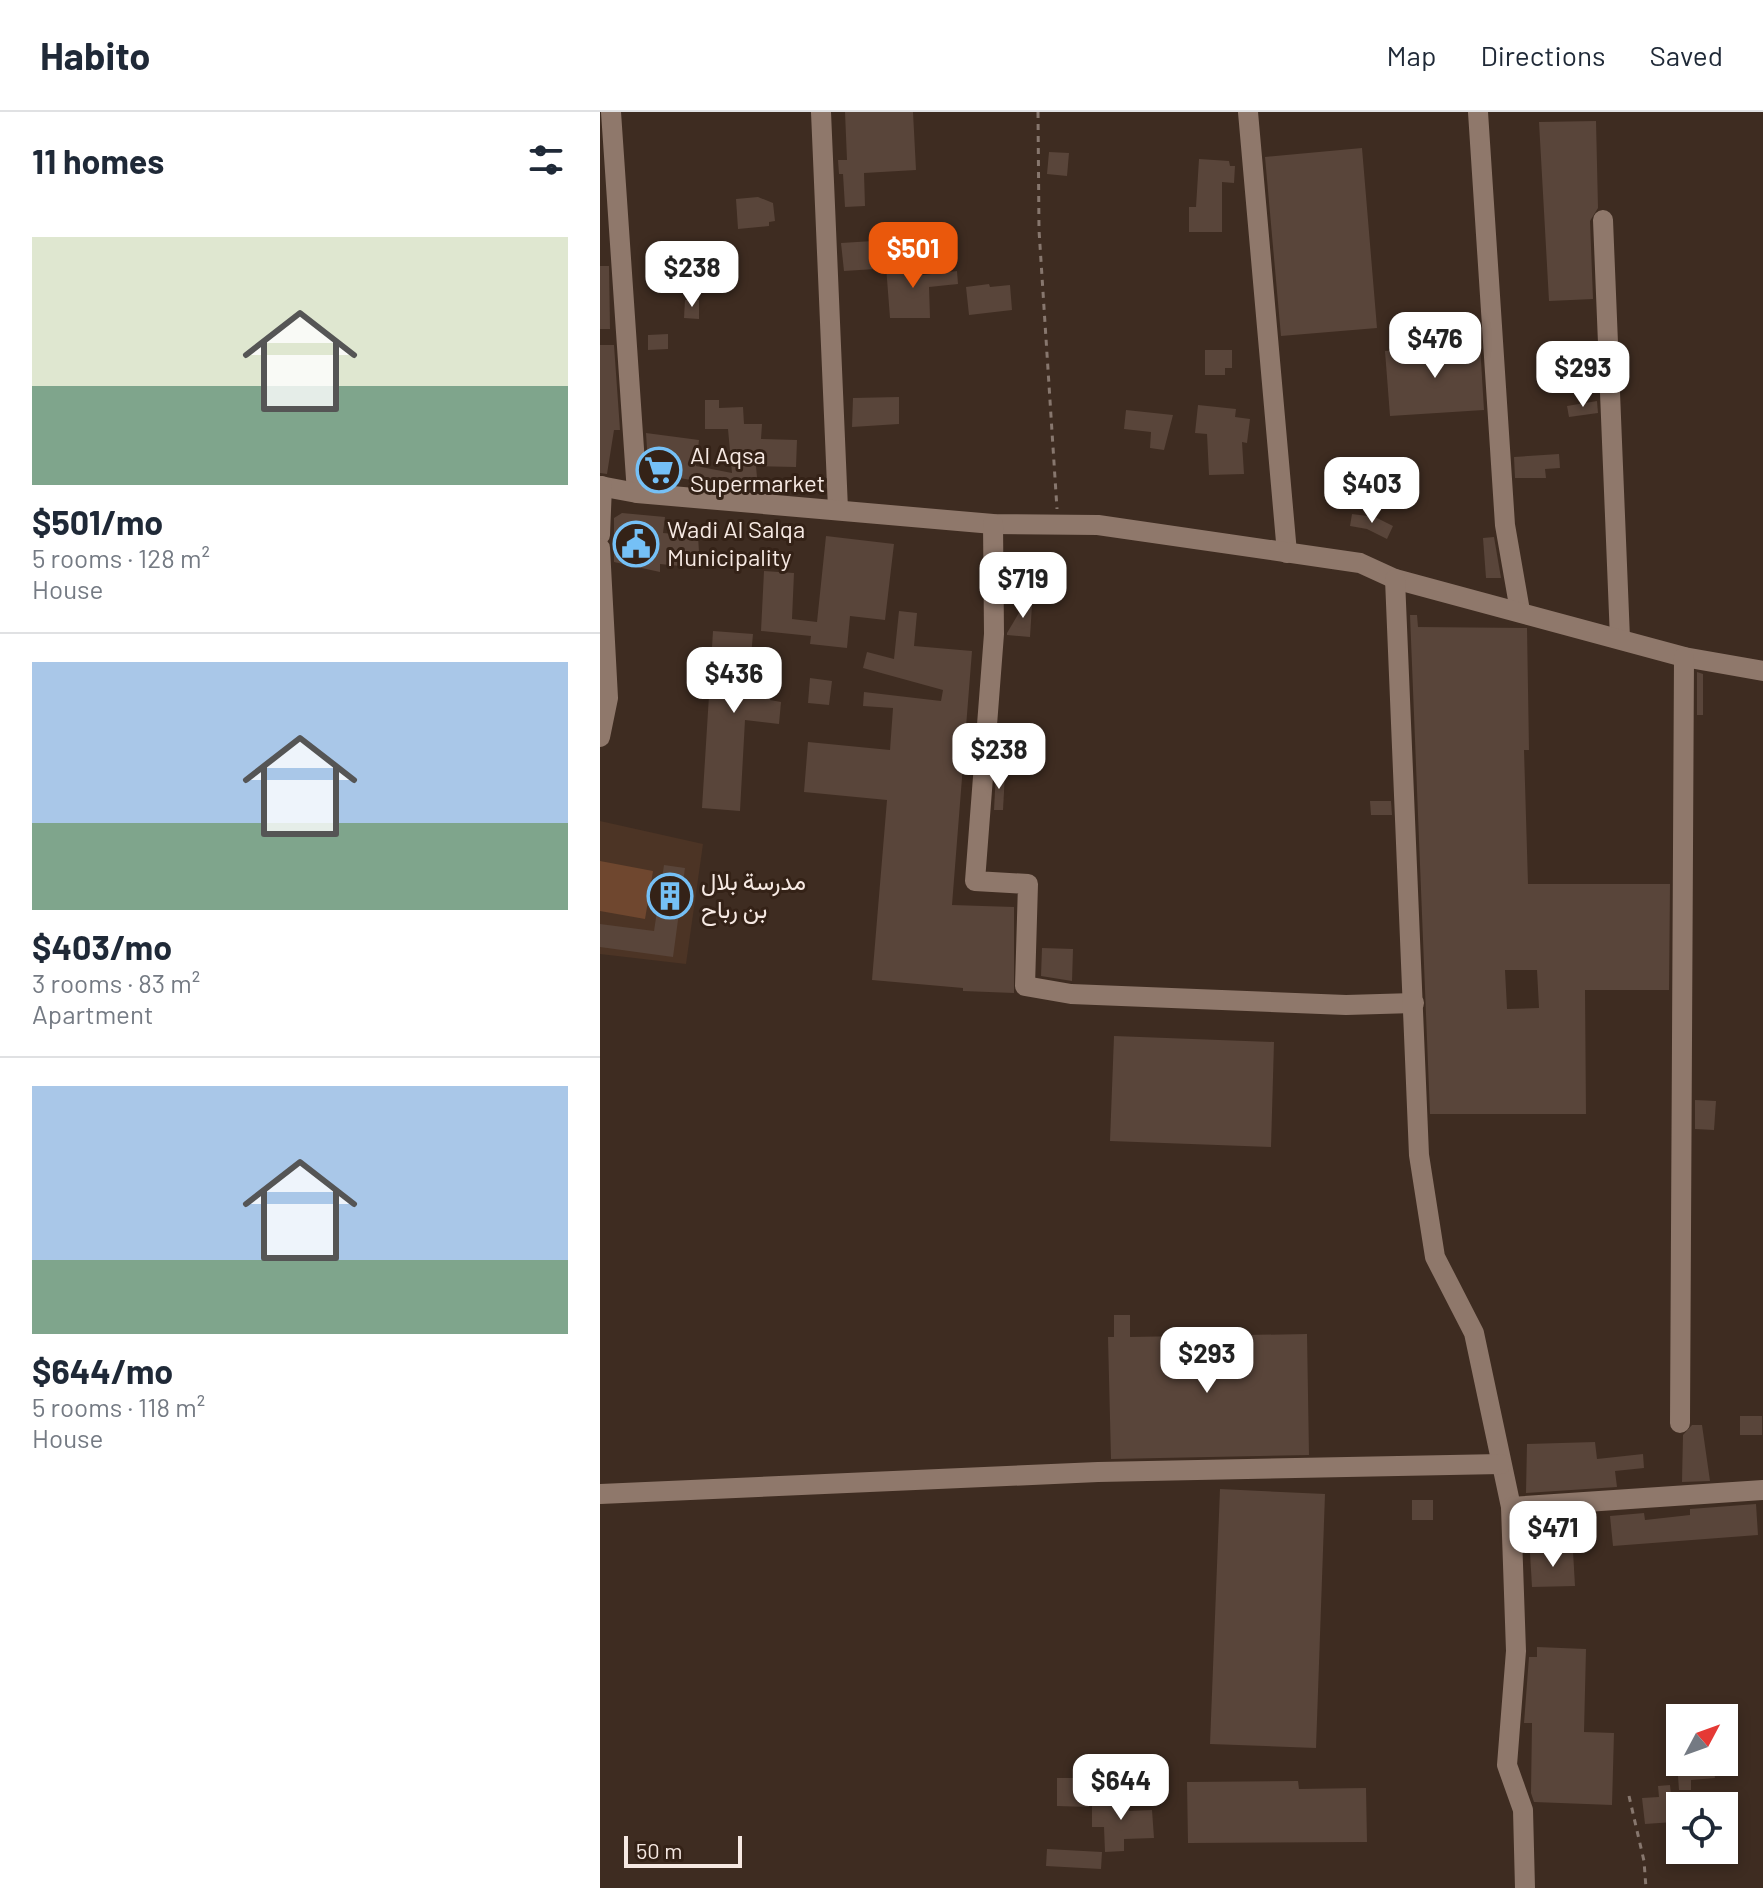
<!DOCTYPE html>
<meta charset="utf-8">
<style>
:root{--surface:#fff;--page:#f6f6f7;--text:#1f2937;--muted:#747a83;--line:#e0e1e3;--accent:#ea580c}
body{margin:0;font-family:Barlow,Vazirmatn,sans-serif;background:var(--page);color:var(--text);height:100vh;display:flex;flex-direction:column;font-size:30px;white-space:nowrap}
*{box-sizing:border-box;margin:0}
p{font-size:26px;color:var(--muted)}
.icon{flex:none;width:44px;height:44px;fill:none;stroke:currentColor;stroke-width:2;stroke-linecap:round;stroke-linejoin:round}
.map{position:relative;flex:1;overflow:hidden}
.drawer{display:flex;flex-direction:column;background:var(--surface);width:600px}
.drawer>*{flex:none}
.needle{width:52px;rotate:49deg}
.controls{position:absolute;left:1066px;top:1592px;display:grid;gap:16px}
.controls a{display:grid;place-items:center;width:72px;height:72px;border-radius:0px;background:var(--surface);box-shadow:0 4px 12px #0003;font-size:40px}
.scale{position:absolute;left:24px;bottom:20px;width:118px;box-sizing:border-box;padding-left:8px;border:4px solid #f6e9e3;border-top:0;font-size:22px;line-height:28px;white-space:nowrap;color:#f6e9e3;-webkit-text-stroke:6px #342217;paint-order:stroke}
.price{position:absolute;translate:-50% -68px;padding:0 18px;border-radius:16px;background:#fff;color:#222;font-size:26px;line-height:52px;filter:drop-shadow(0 2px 4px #0008)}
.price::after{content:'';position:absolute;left:50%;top:48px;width:24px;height:18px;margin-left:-12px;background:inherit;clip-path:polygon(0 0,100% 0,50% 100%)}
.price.selected{background:var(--accent);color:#fff}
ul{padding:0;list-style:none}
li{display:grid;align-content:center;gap:16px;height:424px;padding:0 32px}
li+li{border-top:2px solid var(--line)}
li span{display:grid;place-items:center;height:248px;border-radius:0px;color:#555}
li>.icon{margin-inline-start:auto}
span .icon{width:144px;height:144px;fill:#fffc;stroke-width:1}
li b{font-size:34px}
h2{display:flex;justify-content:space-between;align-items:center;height:96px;padding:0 32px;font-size:34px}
header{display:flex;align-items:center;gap:48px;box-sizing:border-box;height:112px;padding:0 40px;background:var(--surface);border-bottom:2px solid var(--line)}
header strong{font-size:38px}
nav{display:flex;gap:44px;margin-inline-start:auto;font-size:28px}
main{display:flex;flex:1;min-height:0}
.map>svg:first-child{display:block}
.built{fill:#4c3425}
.green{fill:#6f472f}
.building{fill:#59453a;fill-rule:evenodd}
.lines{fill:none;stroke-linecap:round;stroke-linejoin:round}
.path{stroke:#87776e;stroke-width:3;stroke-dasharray:6 6;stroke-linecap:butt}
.minor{stroke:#8f786b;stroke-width:20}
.labels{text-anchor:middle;stroke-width:6;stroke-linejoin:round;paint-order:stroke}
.poi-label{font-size:24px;fill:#f6e9e3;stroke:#342217;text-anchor:start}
</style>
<header>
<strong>Habito</strong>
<nav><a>Map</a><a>Directions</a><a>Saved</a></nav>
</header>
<main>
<section class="drawer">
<h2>11 homes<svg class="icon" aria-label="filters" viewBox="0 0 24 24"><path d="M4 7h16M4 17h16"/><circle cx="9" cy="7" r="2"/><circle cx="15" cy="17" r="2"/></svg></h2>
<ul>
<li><span style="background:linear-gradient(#dfe7d0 60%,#7fa58c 0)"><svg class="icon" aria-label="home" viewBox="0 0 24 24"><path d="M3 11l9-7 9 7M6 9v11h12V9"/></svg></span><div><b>$501/mo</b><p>5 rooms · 128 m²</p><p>House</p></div></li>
<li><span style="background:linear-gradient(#a9c7e8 65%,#7fa58c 0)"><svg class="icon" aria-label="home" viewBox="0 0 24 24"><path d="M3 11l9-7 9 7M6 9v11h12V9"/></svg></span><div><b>$403/mo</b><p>3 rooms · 83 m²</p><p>Apartment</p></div></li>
<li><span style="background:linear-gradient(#a9c7e8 70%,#7fa58c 0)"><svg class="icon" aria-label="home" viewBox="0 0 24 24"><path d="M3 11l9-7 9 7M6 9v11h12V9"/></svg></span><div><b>$644/mo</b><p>5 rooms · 118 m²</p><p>House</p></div></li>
</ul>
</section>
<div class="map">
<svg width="1163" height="1776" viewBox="0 0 1163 1776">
<rect width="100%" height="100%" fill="#3e2c21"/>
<path class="built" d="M0 709 103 732 86 852 0 842Z"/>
<path class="green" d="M0 749 53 759 45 807 0 799Z"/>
<g class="building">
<path d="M245 0H313L316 58 264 61 265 94 245 95 243 62H239L238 48H247Z"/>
<path d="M996 9 998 96 990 109 993 187 949 189 939 10Z"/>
<path d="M762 36 777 216 681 224 665 45Z"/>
<path d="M449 40 469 41 467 64 447 62Z"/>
<path d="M599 47 629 49 630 54H635L634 71 622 70V120H589V95H596Z"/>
<path d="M158 85 173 91 175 109 169 110V114L138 117 136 87Z"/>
<path d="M273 129 275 157 244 159 241 131Z"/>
<path d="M0 154H9L10 217H0Z"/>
<path d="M286 154H323V163L357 159 358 172 329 175 330 206H290Z"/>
<path d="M389 172 390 175 410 173 412 198 369 203 366 175Z"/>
<path d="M85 188H99V207L84 206Z"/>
<path d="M68 222V237L48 238V223Z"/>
<path d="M0 233H14L20 318H14L7 362 0 361Z"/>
<path d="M880 233 884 298 790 304 785 239Z"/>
<path d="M605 238H632V256H625V263H605Z"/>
<path d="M299 285V312L252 315 253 286Z"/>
<path d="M105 288H119V296L143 295 144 312H162L161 327 197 328 196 355 156 354 158 377 147 378 74 365 76 355 48 352 46 321 99 328 96 354 132 361 128 317H105Z"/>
<path d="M997 289 998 301 969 305 967 294Z"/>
<path d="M598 293 636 297 635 305 650 307 647 331 642 330 644 362 609 363 607 322 595 321Z"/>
<path d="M526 298 573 303 564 338 550 336 551 320 524 317Z"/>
<path d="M959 342 960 356 945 357 946 366H915L914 345Z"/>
<path d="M22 401 65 405 63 421 98 424 100 456 60 452V460L14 450V406Z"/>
<path d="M752 402 775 405 793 414 787 427 767 417 750 414Z"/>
<path d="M226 424 294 432 285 508 250 504 247 536 210 532 211 524 161 519 164 459 194 461 192 507 217 510Z"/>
<path d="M894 425 901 466H886L883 426Z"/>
<path d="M433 477 430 525 407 523V521Z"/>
<path d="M299 499 317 501 314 534 372 539 352 793 414 795V881L363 879V876L272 868 287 688 204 680 208 630 290 638 293 596 263 594 264 580 341 589 343 578 263 556 267 540 294 547Z"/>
<path d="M810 503H817L818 515 927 516 929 638H924L928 772H1070L1069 878H985L986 1002H830ZM905 858H937L939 896 907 897Z"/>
<path d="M113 519 153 522 151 544 174 546 170 588 181 590 179 612 145 608 140 699 102 696Z"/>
<path d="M1097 560 1103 562V603H1097Z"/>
<path d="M210 566 232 569 229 593 208 591Z"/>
<path d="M396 660 405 661 403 698H394Z"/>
<path d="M770 689H791L792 703H771Z"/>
<path d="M64 753 85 756 73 845 0 835V812L54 819Z"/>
<path d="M442 836 473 837 472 869 441 864Z"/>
<path d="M514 924 674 930 671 1035 510 1029Z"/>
<path d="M1095 988 1116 989 1114 1018 1095 1017Z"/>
<path d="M514 1203H530V1225L707 1222 709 1343 511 1347 508 1225H514Z"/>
<rect x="1140" y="1304" width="22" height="19"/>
<path d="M1092 1313H1102L1110 1369 1082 1370 1083 1323Z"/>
<path d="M995 1330 997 1347 1043 1342 1044 1356 1015 1359 1017 1375 926 1381 927 1332Z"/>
<path d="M620 1377 725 1382 716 1636 610 1632Z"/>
<rect x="812" y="1388" width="21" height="20"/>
<path d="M1156 1392 1158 1423 1013 1434 1010 1404 1044 1401 1045 1408 1090 1403V1397Z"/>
<path d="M973 1439 975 1474 932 1475 930 1441Z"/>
<path d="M937 1535 986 1537 984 1620 1014 1621 1012 1693 934 1690 931 1681 932 1611H924L929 1545H937Z"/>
<path d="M1077 1650H1113L1115 1666 1091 1668V1678H1079Z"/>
<path d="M457 1666H490L489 1695 457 1694Z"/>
<path d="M698 1669 699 1677 766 1676 767 1730 588 1731 587 1670Z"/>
<path d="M1070 1673 1074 1710 1045 1712 1042 1686 1059 1685 1058 1674Z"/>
<path d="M528 1685 529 1699 552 1698 554 1726 524 1727V1739L505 1740 504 1715H492V1687Z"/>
<path d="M447 1737 502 1740 501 1757 446 1754Z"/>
</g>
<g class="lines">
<g class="path">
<path d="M438 0 439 118 457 397"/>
<path d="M1029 1684 1044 1749 1046 1776"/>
</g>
<g class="minor">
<path d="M11 0 37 381"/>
<path d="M221 0 238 397"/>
<path d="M648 0 687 441"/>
<path d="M878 0 905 413 920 499"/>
<path d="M1003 108 1020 527"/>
<path d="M0 374 37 381 393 412 498 413 760 451 795 467 1084 545 1163 559"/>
<path d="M393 412 394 522 375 769 428 772 425 874 471 882 746 893 814 891"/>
<path d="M0 423 2 374"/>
<path d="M0 436 8 586 0 625"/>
<path d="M795 467 819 1043 835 1145 874 1221 911 1395 916 1539 907 1653 923 1698 925 1776"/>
<path d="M1080 1311 1084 545"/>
<path d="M0 1382 498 1360 901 1352"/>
<path d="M911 1395 1163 1378"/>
</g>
</g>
<defs>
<g id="supermarket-ring" transform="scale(2.3)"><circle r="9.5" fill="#342217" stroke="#75c0f6" stroke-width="1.5"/><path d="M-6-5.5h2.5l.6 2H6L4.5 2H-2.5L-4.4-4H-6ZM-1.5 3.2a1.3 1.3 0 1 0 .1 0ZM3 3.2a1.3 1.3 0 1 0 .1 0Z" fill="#75c0f6"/></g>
<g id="civic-ring" transform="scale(2.3)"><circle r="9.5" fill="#342217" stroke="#75c0f6" stroke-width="1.5"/><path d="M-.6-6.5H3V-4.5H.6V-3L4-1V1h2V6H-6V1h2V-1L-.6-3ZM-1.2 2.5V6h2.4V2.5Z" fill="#75c0f6"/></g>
<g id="building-ring" transform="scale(2.3)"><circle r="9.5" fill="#342217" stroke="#75c0f6" stroke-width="1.5"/><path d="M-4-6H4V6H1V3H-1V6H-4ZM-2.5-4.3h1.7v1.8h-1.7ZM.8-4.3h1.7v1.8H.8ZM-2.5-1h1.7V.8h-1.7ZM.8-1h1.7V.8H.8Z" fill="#75c0f6"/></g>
</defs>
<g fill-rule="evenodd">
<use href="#supermarket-ring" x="59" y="358"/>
<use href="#civic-ring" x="36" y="432"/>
<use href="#building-ring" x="70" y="784"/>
</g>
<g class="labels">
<g class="poi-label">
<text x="90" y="352">Al Aqsa<tspan x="90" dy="28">Supermarket</tspan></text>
<text x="67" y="426">Wadi Al Salqa<tspan x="67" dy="28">Municipality</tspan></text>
<text x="101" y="778">مدرسة بلال<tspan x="101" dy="28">بن رباح</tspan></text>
</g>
</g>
</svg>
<div class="controls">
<a><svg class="needle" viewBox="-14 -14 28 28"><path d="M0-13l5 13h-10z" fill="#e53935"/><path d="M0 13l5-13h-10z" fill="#747a83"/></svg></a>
<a><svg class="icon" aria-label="locate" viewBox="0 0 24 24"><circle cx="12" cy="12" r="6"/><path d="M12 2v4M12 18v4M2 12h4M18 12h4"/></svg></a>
</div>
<div class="scale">50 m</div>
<b class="price selected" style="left:313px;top:178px">$501</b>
<b class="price" style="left:92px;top:197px">$238</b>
<b class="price" style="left:835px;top:268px">$476</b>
<b class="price" style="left:983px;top:297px">$293</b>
<b class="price" style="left:772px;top:413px">$403</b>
<b class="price" style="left:423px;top:508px">$719</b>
<b class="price" style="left:134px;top:603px">$436</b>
<b class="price" style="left:399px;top:679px">$238</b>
<b class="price" style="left:607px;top:1283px">$293</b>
<b class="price" style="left:953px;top:1457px">$471</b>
<b class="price" style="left:521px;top:1710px">$644</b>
</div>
</main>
